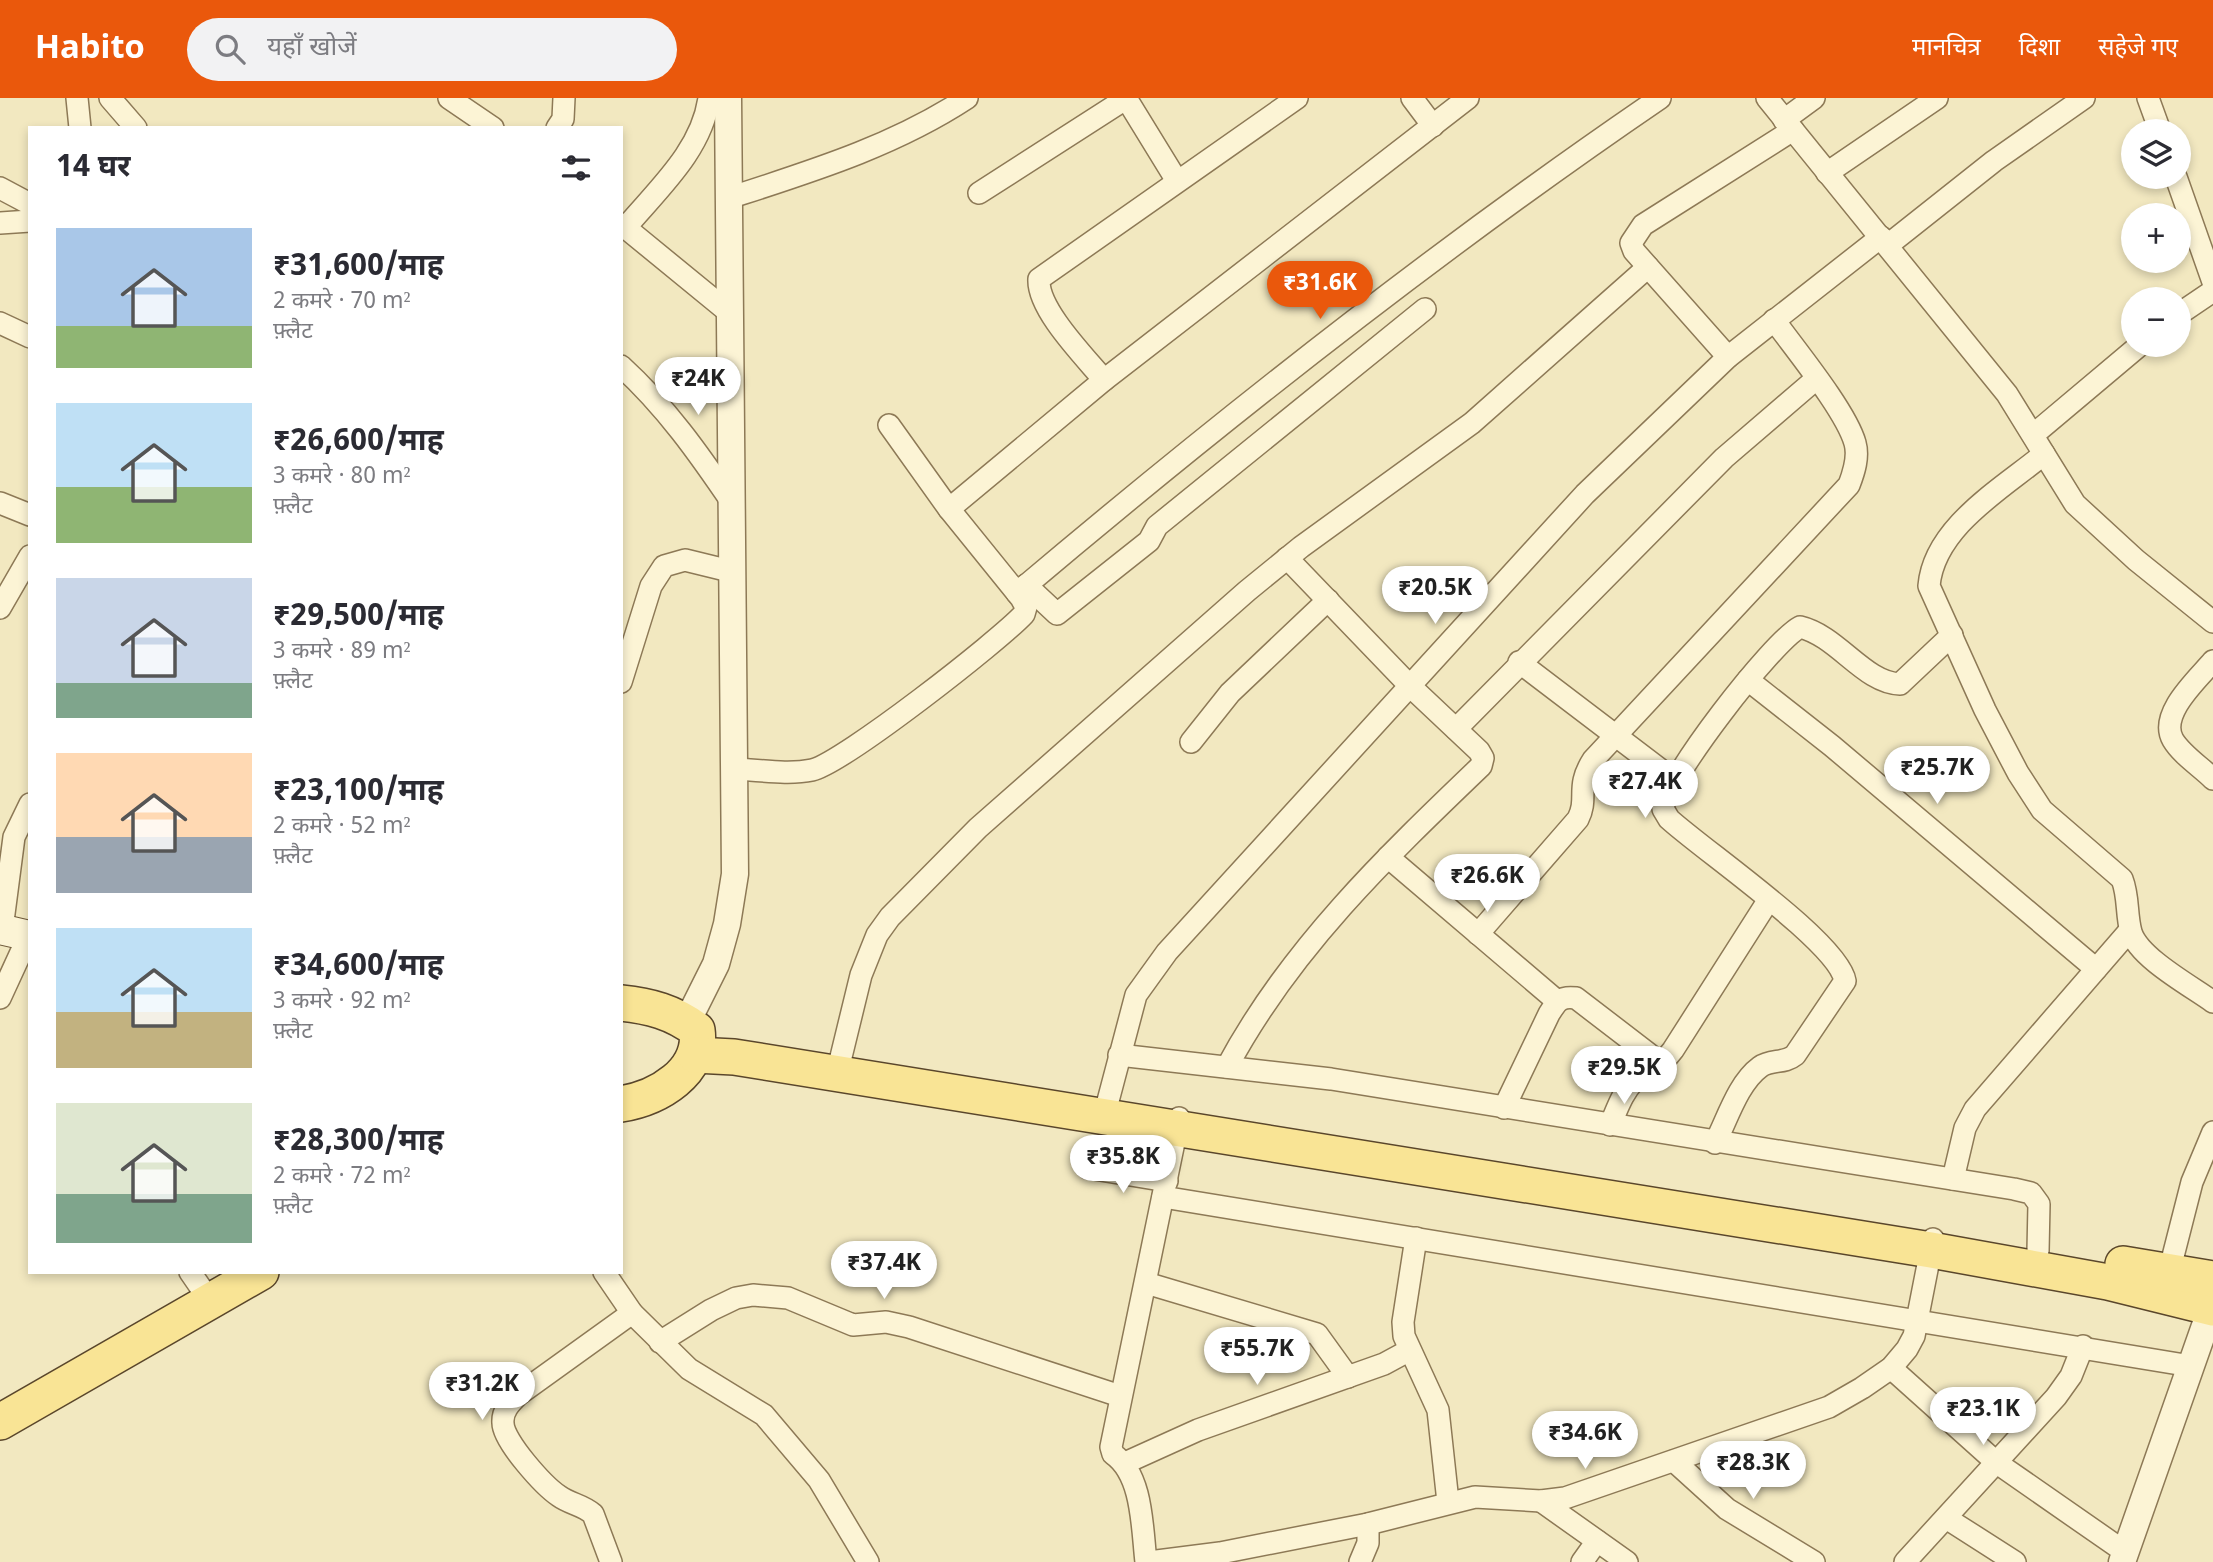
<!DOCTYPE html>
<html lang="hi">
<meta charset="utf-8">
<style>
:root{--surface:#fff;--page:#f2f2f3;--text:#2b2b33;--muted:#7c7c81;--accent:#ea580c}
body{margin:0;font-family:Georgia,"Noto Sans Devanagari",serif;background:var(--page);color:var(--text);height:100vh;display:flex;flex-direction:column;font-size:26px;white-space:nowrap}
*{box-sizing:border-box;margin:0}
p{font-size:23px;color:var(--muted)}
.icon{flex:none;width:38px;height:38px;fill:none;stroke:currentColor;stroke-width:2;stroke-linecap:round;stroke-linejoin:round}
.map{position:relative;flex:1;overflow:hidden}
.sheet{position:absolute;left:28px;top:28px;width:595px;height:1148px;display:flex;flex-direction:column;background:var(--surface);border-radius:0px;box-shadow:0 4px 10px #0003}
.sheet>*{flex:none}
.controls{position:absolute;left:2121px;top:21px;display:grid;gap:14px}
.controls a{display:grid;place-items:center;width:70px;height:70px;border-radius:50%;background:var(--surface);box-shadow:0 4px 10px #0003;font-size:35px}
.price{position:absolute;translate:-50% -60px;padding:0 16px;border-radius:24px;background:#fff;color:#222;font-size:23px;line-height:46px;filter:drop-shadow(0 2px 4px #0008)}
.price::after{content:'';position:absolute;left:50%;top:42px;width:21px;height:16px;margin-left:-10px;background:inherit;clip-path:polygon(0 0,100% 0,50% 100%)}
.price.active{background:var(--accent);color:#fff}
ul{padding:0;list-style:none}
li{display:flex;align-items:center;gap:21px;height:175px;padding:0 28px}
li span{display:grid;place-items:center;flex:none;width:196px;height:140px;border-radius:0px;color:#555}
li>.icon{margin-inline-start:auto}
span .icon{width:84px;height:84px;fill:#fffc;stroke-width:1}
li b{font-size:30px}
h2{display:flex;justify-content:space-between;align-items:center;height:84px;padding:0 28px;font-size:30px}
header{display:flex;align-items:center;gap:42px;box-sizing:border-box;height:98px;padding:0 35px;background:var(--accent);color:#fff}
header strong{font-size:33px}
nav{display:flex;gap:38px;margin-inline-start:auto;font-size:24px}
.search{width:490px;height:63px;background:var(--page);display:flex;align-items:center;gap:18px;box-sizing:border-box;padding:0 24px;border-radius:38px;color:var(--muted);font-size:26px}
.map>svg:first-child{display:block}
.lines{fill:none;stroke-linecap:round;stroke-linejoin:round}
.minor-casing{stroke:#8d7956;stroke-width:24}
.tertiary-casing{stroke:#8d7956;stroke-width:29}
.secondary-casing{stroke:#6f5a3a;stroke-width:32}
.primary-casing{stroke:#5a462b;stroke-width:38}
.minor{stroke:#fcf4d5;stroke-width:21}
.tertiary{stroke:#fcf4d5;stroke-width:26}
.secondary{stroke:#fcf4d5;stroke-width:30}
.primary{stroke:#f9e495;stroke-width:35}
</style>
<header>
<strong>Habito</strong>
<div class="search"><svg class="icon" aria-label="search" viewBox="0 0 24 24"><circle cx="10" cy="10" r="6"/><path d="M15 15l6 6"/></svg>यहाँ खोजें</div>
<nav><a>मानचित्र</a><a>दिशा</a><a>सहेजे गए</a></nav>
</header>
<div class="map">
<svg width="2213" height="1464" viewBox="0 0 2213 1464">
<rect width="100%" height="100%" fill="#f2e8c0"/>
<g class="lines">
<g class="minor-casing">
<g id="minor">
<path d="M77 0 80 30"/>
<path d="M110 0 136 30"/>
<path d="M449 0 493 30"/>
<path d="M1126 0 1177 83"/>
<path d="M1412 0 1433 28"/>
<path d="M1767 0 2007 296 2075 406 2136 462 2213 524"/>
<path d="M2148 0 2160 33"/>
<path d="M1784 22 1814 0"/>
<path d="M557 30 563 21 564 0"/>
<path d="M1827 75 1937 0"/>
<path d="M2176 79 2213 184"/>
<path d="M0 90 30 106"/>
<path d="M979 95 1127 0"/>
<path d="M729 100C812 73 894 48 967 0"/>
<path d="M0 125 30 123"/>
<path d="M621 126 731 216"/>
<path d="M626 129C658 91 702 52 709 0"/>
<path d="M1888 147 1994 63 2084 0"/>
<path d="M2179 216 2213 193"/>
<path d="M0 225 30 239"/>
<path d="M1728 259 1634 153 1631 145 1643 127 1793 32"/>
<path d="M621 268C666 309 699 356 733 406"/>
<path d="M1104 282C1085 259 1037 211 1039 181L1297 0"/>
<path d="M2033 337 2140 247"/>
<path d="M2044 356C2003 390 1934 429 1929 488L1985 612 2018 675 2042 712 2122 781C2129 799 2126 816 2131 834 2139 860 2191 888 2213 904"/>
<path d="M0 405 30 417"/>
<path d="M949 411 1104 282 1468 0"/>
<path d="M1026 487 1057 516 1149 443 1157 428 1425 211"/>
<path d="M1017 495C1223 321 1437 152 1660 0"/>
<path d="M0 510 30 458"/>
<path d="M2213 563C2198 581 2158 616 2173 642 2182 657 2201 669 2213 681"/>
<path d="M1519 564 1674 682"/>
<path d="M1748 582 1832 648 2096 871"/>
<path d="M621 584 651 488 664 468 685 462 734 474"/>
<path d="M1456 631 1724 360 1816 281"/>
<path d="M1191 644 1230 595 1328 502"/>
<path d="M736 671C760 672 788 677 812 672 843 665 999 543 1024 516L1026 509 1021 500 949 411 889 327"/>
<path d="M1388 759 1557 903"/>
<path d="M2 831 14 739 30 706"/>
<path d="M1478 836 1578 721C1589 699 1575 690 1593 662L1849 387C1854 374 1859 359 1855 345 1846 313 1795 251 1774 222"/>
<path d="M0 900 29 837"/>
<path d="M1119 957 1331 981 2014 1091 2031 1095 2039 1106 2038 1153"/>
<path d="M841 959 861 877 877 837 890 819 978 730 1247 493 1301 449 1472 325 1648 169"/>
<path d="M1227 969C1290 851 1386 759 1481 668L1483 660 1479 653 1410 588 1287 460"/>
<path d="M1108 1003 1136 897 1167 854 1585 396 1728 259 1881 139"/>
<path d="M1504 1010 1549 916C1557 903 1560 898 1576 900L1662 966"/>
<path d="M1610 1027C1617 1012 1622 995 1634 983 1648 970 1661 969 1673 952L1768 803"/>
<path d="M1715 1045C1727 1022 1738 985 1760 969 1771 961 1784 966 1795 957L1845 883C1839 845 1704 753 1669 721L1663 711C1666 681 1772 544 1800 529 1838 538 1864 585 1900 586L1952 537"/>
<path d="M1088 1070 1167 1083"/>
<path d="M1953 1081 1965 1030 1975 1011 2130 832"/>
<path d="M1163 1099 2191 1268"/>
<path d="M1416 1140 1403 1224 1404 1238 1438 1312 1448 1404"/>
<path d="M190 1174 210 1203"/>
<path d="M604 1174 632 1215 689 1271 764 1317 819 1382 868 1464"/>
<path d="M2169 1174 2192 1084 2213 1034"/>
<path d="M1146 1185 1317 1236 1348 1279"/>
<path d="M660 1244 711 1212 736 1200 753 1197 788 1200 853 1227 886 1224 909 1229 1120 1298"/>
<path d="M1891 1270 1997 1365 2125 1454"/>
<path d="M1674 1363 1727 1411 1814 1464"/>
<path d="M1125 1365 1198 1332 1384 1266 1408 1253"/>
<path d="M1541 1403 1627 1464"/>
<path d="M1946 1420 2015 1464"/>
<path d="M611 1464 593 1416C583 1407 570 1406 559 1398 544 1388 503 1343 503 1325 502 1313 510 1305 518 1297L632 1215"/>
<path d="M1146 1464C1142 1430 1143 1377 1113 1356L1111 1349 1179 1020"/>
<path d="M1149 1464 1220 1455 1368 1426 1475 1399 1541 1403 1565 1400 1829 1309 1862 1290 1891 1270 1907 1251 1914 1238 1933 1141"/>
<path d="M1360 1464 1368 1445V1426"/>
<path d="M1582 1464 1597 1443"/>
<path d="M1905 1464 2056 1299 2071 1278 2083 1248"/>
</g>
</g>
<g class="tertiary-casing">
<g id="tertiary">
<path d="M687 924 716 866 727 826 735 776 728 0"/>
<path d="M2122 1464 2213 1205"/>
</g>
</g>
<g class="secondary-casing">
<path id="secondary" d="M0 831 30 838"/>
</g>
<g class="primary-casing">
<g id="primary">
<path d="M621 905C650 908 673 914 697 932 703 974 658 1000 621 1006"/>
<path d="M695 957 734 959 1931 1152 2108 1184 2213 1210"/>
<path d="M2123 1166 2213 1181"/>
<path d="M0 1324 261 1174"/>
</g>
</g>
<use href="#minor" class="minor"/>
<use href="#tertiary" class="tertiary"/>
<use href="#secondary" class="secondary"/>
<use href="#primary" class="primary"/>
</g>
</svg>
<div class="controls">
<a><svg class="icon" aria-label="layers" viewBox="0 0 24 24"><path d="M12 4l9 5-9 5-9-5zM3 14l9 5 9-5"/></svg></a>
<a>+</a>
<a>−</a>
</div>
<b class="price active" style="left:1320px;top:223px">₹31.6K</b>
<b class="price" style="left:698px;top:319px">₹24K</b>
<b class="price" style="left:1435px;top:528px">₹20.5K</b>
<b class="price" style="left:1937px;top:708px">₹25.7K</b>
<b class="price" style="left:1645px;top:722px">₹27.4K</b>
<b class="price" style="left:1487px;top:816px">₹26.6K</b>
<b class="price" style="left:1624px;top:1008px">₹29.5K</b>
<b class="price" style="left:1123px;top:1097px">₹35.8K</b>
<b class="price" style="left:884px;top:1203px">₹37.4K</b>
<b class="price" style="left:1257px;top:1289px">₹55.7K</b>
<b class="price" style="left:482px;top:1324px">₹31.2K</b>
<b class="price" style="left:1983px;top:1349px">₹23.1K</b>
<b class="price" style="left:1585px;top:1373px">₹34.6K</b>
<b class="price" style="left:1753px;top:1403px">₹28.3K</b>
<section class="sheet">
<h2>14 घर<svg class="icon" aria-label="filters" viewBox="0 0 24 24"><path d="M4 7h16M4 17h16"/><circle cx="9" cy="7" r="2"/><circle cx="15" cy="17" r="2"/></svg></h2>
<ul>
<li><span style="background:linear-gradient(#a9c7e8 70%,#8fb573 0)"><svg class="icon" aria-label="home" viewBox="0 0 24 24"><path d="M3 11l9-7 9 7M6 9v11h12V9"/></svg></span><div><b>₹31,600/माह</b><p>2 कमरे · 70 m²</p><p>फ़्लैट</p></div></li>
<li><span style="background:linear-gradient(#bfe0f5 60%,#8fb573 0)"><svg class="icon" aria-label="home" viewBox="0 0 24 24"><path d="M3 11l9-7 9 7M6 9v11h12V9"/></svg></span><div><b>₹26,600/माह</b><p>3 कमरे · 80 m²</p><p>फ़्लैट</p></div></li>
<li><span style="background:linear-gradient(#c9d6e8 75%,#7fa58c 0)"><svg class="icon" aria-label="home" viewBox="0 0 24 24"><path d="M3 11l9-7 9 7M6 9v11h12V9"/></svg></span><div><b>₹29,500/माह</b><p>3 कमरे · 89 m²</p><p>फ़्लैट</p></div></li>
<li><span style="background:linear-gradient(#ffd9b3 60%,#9aa5b1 0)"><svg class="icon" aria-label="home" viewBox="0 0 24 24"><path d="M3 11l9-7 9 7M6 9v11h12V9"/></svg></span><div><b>₹23,100/माह</b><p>2 कमरे · 52 m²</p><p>फ़्लैट</p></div></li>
<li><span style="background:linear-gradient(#bfe0f5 60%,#c2b280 0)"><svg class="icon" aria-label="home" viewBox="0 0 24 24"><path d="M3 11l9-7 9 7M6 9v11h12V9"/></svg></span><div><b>₹34,600/माह</b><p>3 कमरे · 92 m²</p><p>फ़्लैट</p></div></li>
<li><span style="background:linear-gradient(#dfe7d0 65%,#7fa58c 0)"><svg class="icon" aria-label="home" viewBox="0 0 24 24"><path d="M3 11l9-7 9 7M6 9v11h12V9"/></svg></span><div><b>₹28,300/माह</b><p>2 कमरे · 72 m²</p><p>फ़्लैट</p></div></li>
</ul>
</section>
</div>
